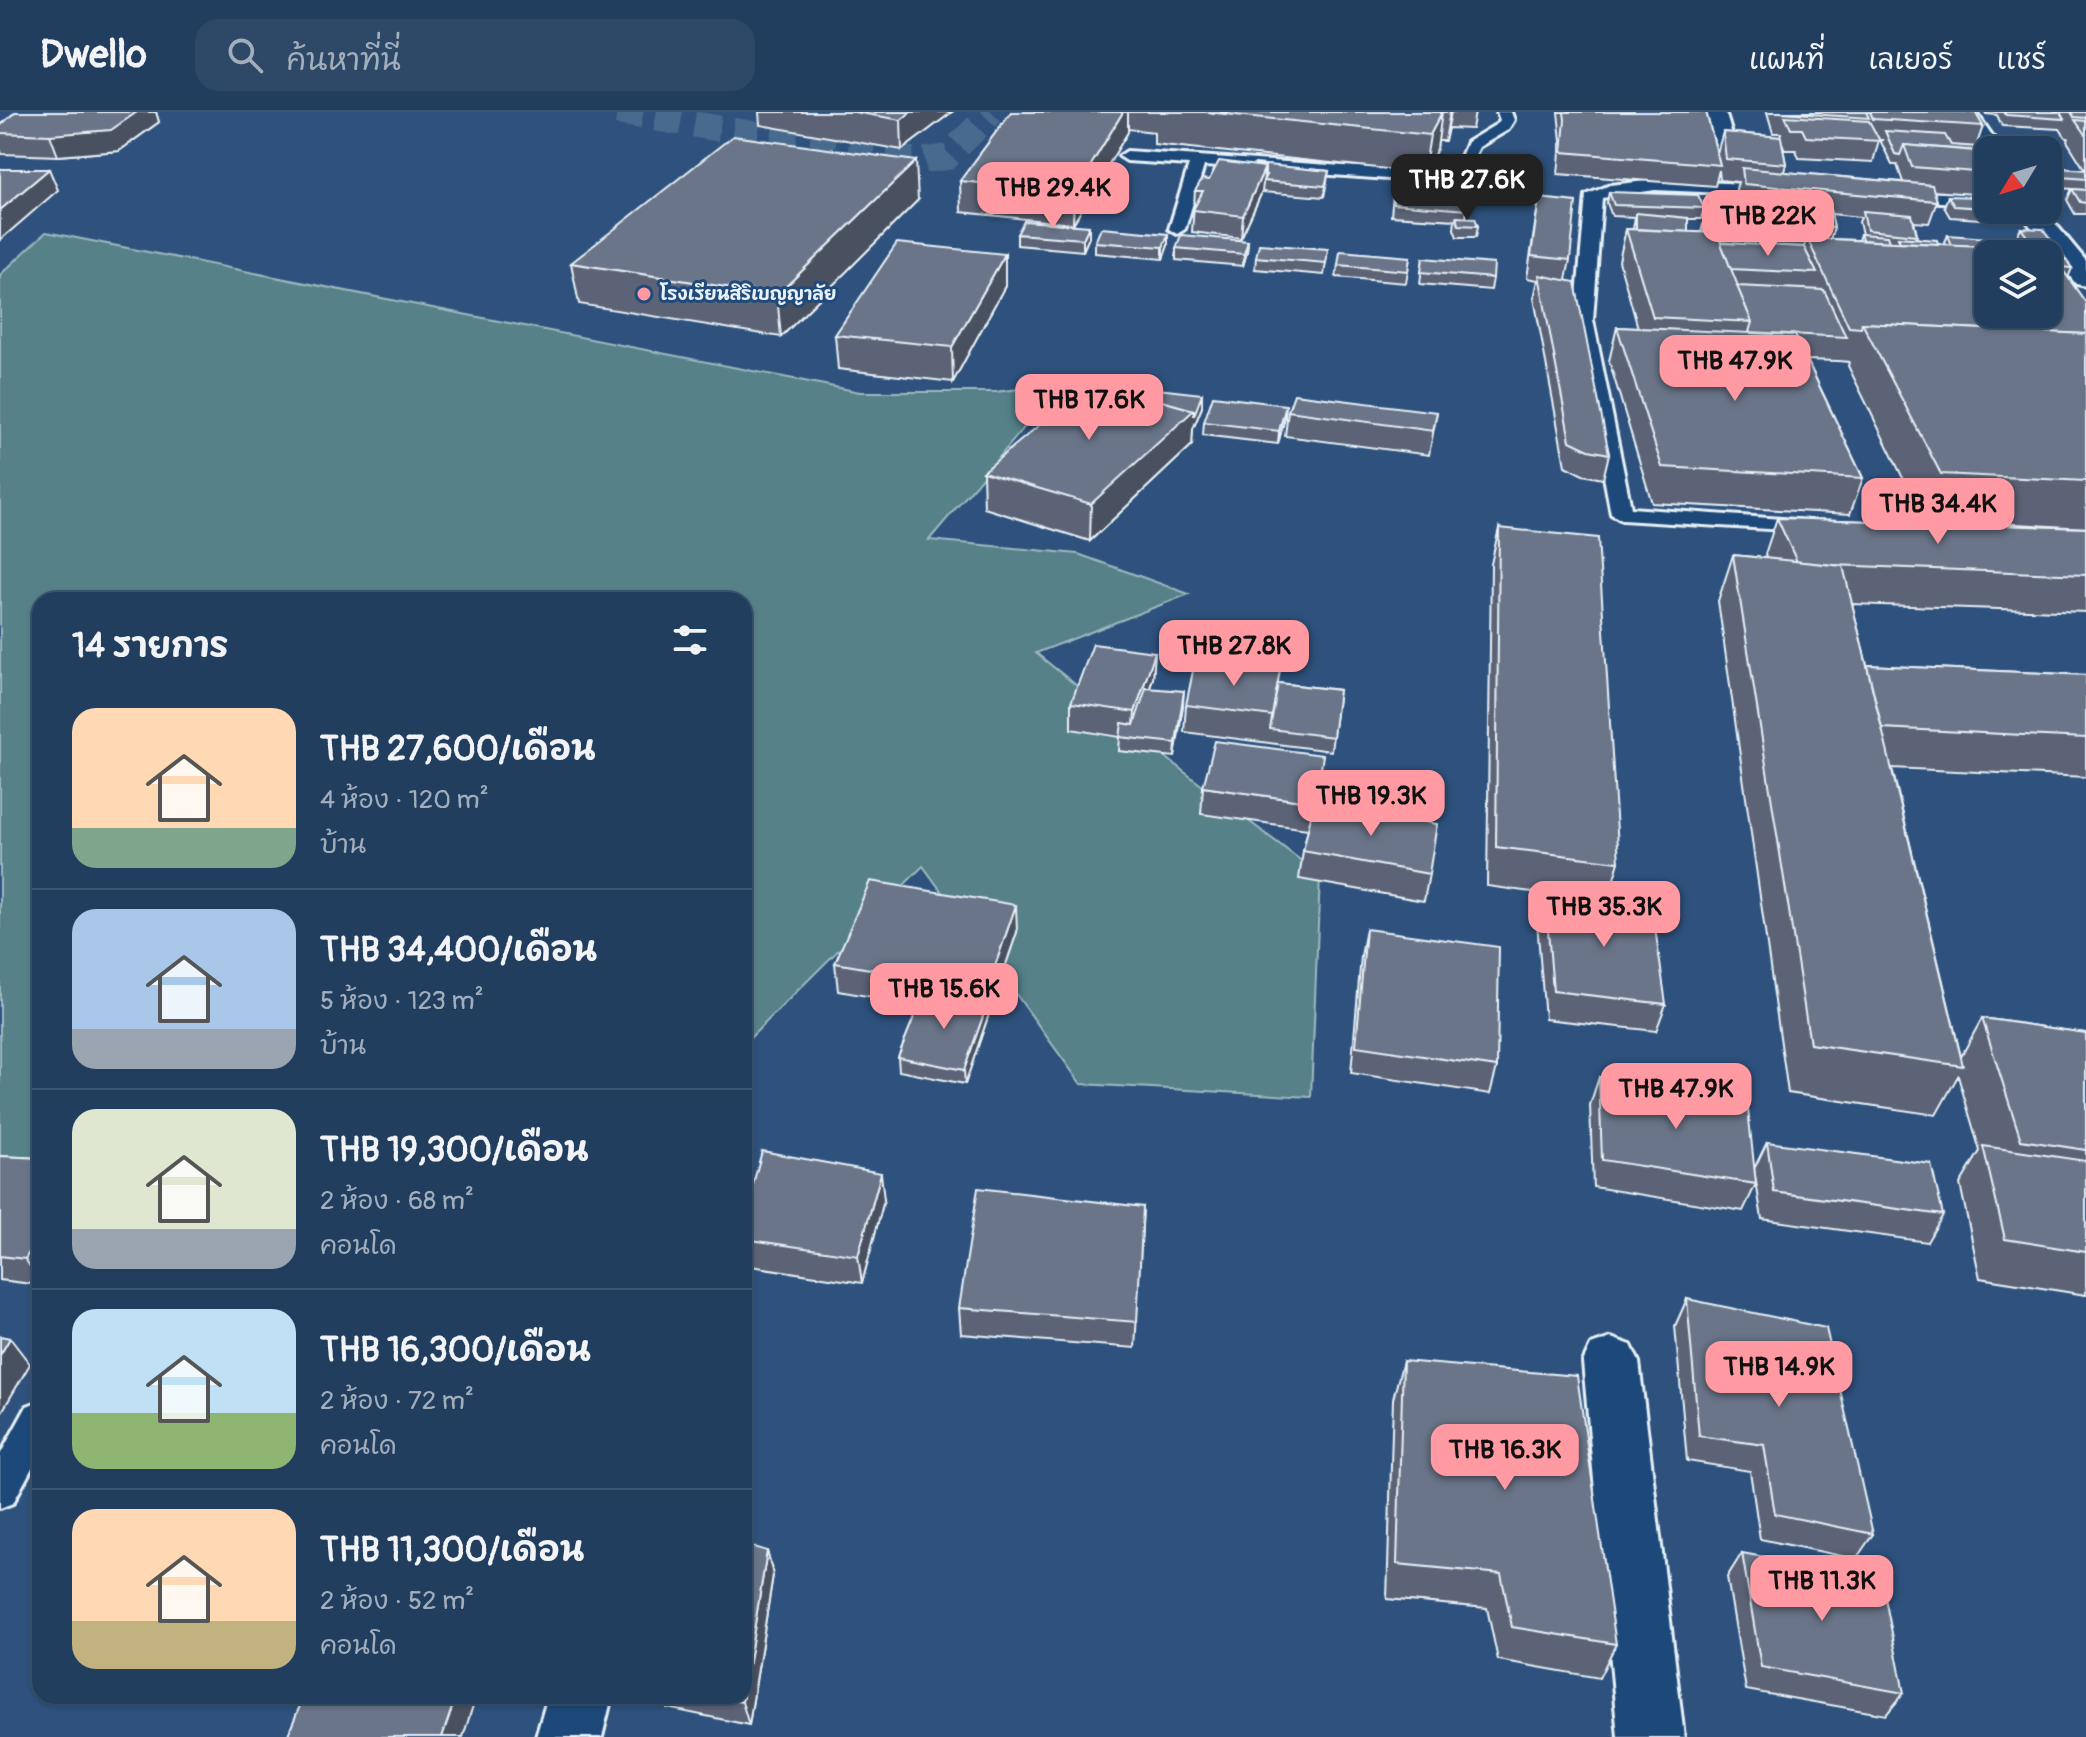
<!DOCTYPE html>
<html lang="th">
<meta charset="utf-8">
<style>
:root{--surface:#223e5e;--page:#2e4967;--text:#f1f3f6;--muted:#a2aebc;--line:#3f5773;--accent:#ff9aa2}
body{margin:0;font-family:Pangolin,"Playpen Sans Thai",sans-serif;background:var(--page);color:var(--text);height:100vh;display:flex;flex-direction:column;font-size:30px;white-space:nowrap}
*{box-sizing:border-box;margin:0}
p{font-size:26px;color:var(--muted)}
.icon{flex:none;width:44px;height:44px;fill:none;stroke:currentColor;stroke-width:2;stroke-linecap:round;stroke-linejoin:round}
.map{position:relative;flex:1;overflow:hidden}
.sheet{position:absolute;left:32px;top:480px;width:720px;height:1112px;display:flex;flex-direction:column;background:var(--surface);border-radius:24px;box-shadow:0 2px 6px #0004,0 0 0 2px var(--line)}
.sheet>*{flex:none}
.needle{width:52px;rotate:232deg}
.controls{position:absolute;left:1974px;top:24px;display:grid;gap:16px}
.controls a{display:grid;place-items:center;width:88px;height:88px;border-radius:16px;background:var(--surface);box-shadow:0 2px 6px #0004,0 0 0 2px var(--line);font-size:40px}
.price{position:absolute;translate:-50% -68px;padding:0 18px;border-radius:16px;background:var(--accent);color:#111;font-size:26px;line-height:52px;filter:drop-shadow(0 2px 4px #0008)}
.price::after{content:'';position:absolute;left:50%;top:48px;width:24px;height:18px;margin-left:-12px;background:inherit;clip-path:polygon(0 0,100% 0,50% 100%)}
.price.active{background:#222;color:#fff}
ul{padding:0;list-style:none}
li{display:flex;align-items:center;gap:24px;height:200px;padding:0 40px}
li+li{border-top:2px solid var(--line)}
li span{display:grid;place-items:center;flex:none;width:224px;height:160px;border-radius:24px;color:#555}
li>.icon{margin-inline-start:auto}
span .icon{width:96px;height:96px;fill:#fffc;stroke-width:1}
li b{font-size:34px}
h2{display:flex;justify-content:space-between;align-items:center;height:96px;padding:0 40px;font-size:34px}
header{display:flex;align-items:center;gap:48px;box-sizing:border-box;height:112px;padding:0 40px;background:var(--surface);border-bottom:2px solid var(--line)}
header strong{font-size:38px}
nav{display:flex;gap:44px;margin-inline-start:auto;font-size:28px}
.search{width:560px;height:72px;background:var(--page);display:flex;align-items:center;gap:20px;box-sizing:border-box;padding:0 28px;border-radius:24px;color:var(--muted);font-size:30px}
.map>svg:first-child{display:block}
.green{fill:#568189;stroke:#9fb9c0;stroke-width:2}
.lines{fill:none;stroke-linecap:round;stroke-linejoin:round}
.minor-tunnel{stroke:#4a6a8f;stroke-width:26;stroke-dasharray:26 13;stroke-linecap:butt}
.service-casing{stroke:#e8f1f8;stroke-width:6}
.minor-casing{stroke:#e8f1f8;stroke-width:6}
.service{fill:#1f4a7a;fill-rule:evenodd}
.minor{fill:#1f4a7a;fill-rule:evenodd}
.wall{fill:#5b6476;stroke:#e8f1f8;stroke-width:2;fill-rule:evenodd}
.shaded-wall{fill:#4a5160;stroke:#e8f1f8;stroke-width:2}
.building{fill:#6a7489;stroke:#e8f1f8;stroke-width:2;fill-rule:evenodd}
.poi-dot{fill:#ff9aa2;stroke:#1f4a7a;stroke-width:3}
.labels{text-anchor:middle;stroke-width:6;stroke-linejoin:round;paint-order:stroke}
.far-poi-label{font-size:18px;font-weight:bold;fill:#e8f1f8;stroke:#1f4a7a;text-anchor:start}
</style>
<header>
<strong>Dwello</strong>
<div class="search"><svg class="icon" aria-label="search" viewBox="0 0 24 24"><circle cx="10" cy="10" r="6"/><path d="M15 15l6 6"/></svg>ค้นหาที่นี่</div>
<nav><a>แผนที่</a><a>เลเยอร์</a><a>แชร์</a></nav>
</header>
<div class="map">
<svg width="2086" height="1625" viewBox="0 0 2086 1625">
<rect width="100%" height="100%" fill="#2e527d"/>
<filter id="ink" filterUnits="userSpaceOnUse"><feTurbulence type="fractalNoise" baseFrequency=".0125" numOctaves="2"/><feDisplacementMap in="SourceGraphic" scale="16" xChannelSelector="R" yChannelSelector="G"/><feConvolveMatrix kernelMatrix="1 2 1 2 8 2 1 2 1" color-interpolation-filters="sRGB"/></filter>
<g filter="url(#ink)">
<path class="green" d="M46 120 860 280H995L1061 272 929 428 1078 442 1189 482 1036 541 1183 659 1320 763 1311 985 1081 972 923 754 744 932V488H40V1105L0 1121V163Z"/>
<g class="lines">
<path class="minor-tunnel" d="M617 0 920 49 947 45 992 0"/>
<g class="service-casing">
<g id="service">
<path d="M1497 0H1511L1514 8 1508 18 1479 35 1466 61 1445 71 1204 54 1185 117 1177 122 1169 117 1189 53 1127 49 1119 44 1127 39 1443 61 1458 52 1467 30 1497 12 1500 8Z"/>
<path d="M1655 68 1772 73 1780 78 1772 83 1655 78 1602 86 1593 208 1631 396 1810 409 1818 410 1821 415 1818 420 1622 408 1611 402 1575 208 1586 83 1610 73Z"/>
<path d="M1898 79 1988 83V93L1892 87 1890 84Z"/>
<path d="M40 1289V1341L13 1391 0 1396V1343L27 1294Z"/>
</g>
</g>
<g class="minor-casing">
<g id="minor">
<path d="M1703 0H1725L1735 32 1731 37H1715Z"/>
<path d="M1954 0H1976L2002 38H1988V45L1982 43Z"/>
<path d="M2018 98H2044L2086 149V174L2076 172Z"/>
<path d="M1611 1226 1631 1233 1639 1250 1684 1625H1618L1583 1250 1591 1233Z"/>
<path d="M548 1584H612L602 1625H536Z"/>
</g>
</g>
<use href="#service" class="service"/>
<use href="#minor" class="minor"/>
</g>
<g class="wall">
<path d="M15 0H156L159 10 119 39 58 44 2 42 0 37V14Z"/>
<path d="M759 0H952L902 38 760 13Z"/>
<path d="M1011 0H1475L1472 17 1448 16 1445 29H1438L1437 37 1424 61 1154 32V20L1128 17V20L1073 112 961 100 960 69Z"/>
<path d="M1558 0H1706L1717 41 1723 20 1780 25 1781 21H1773L1767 0H1975L1983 14 1976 35 1980 39 1988 40V83L1934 79 1937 89 1929 111 1914 110 1917 123 1916 126 1944 132 1948 123 2022 136 2016 127 2021 116 2072 156 2068 166 2086 191V416L1923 407 1848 254 1849 250 1838 249 1807 248 1863 366 1850 402 1652 391 1609 249 1617 215 1638 216 1619 149 1626 117H1633L1635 105 1612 104 1607 91 1609 80 1704 96 1701 107H1688V120H1701L1704 109 1755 133H1766L1765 126 1768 115 1780 116 1778 103 1780 97 1738 94 1736 77 1738 70 1720 68 1719 58 1715 74 1558 62 1561 29ZM1879 28H1882L1881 30 1892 53H1897L1903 70 1784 60 1786 52 1782 31 1785 38H1796L1799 46 1873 50ZM1831 102 1861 105 1859 110 1862 122H1860L1858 128 1830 127 1834 116Z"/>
<path d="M1985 0H2086V102H2075L2067 88 2072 77 2084 78 2048 75V55L2085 58 2067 29 2068 26H2066L2060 17 2002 14 1997 3 1986 2Z"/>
<path d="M1255 53 1329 59 1324 85 1262 80 1241 126 1192 120 1195 79 1209 68Z"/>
<path d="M1394 70 1452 82 1467 98 1466 106 1478 114 1476 125H1457L1454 117 1455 108 1391 104Z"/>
<path d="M1948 84 1984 96 1980 107 1950 105 1944 95Z"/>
<path d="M1539 86 1570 148 1566 168 1609 342 1603 367 1583 363 1565 354 1534 186 1538 168 1527 166Z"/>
<path d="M918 88 781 225 579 192 571 151Z"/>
<path d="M1017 122 1089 125 1083 139 1017 133Z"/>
<path d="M1168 122V133L1163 147 1095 141V130Z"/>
<path d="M1248 129 1247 140 1243 154 1176 148V136Z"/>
<path d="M1328 137 1324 163 1255 157 1256 145Z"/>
<path d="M1005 142V174L953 270 838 257 835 223Z"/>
<path d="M1410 145 1406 171 1336 165 1338 153Z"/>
<path d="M1423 146 1493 166 1491 178 1420 172Z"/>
<path d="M1137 282 1202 295 1193 317 1192 333 1090 429 984 396 983 360Z"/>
<path d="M1288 299 1437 300 1429 343 1285 324Z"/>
<path d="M1285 305 1278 332 1203 323 1204 310Z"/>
<path d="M1777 406 2086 416V500L1852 492 1867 553 2086 563V665L1892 656 1961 945 1982 906 2086 921V1183L1980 1166 1960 1072 1980 1039 1958 964 1936 1003 1788 981 1718 489 1733 443 1766 446 1765 442Z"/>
<path d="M1499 416 1619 750 1607 790 1487 774 1491 452Z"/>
<path d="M1155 540 1153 566 1150 576 1183 593 1175 645 1119 639 1120 625 1071 617V591Z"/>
<path d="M1278 571 1339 578 1331 639 1184 620 1186 593Z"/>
<path d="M1203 675 1316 691 1429 762 1424 789 1299 767 1303 739 1308 717 1201 702Z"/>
<path d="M1545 782 1666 892 1656 919 1545 907 1537 810Z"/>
<path d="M1366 817 1497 955 1490 982 1351 961 1361 844Z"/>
<path d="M1017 820 965 972 899 959 898 945 919 893 838 879 835 851Z"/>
<path d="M1599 965 1756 1072 1743 1099 1593 1075 1590 993Z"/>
<path d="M1767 1030 1943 1103 1927 1130 1762 1107 1754 1057Z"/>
<path d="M0 1044 40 1046V1173L0 1168Z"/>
<path d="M884 1088 862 1171 744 1153V1106Z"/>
<path d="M1143 1095 1135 1236 961 1222 959 1196Z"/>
<path d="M1687 1187 1873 1422 1856 1447 1760 1427 1750 1359 1687 1349 1675 1214Z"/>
<path d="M1403 1249 1616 1532 1599 1566 1498 1548 1487 1496 1387 1487 1393 1287Z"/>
<path d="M767 1439 773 1463 749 1613 667 1596 662 1584H744Z"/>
<path d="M1742 1441 1904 1581 1886 1603 1746 1578 1727 1465Z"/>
</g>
<g class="shaded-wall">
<path d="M137 0H156L159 10 119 39 58 44 50 23Z"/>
<path d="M911 0H952L902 38 901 8Z"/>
<path d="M1123 0H1128V20L1073 112 1074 81Z"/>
<path d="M1442 0 1437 37 1424 61 1430 23Z"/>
<path d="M1450 0H1451L1445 29Z"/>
<path d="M916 49 918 88 781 225 777 183Z"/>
<path d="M1265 55 1262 80 1241 126 1243 104Z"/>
<path d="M49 57 58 78 0 128V98Z"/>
<path d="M1089 114V125L1083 139V127Z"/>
<path d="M1168 122V133L1163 147V135Z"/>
<path d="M1248 129 1247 140 1243 154 1244 142Z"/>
<path d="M1005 142V174L953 270 952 235Z"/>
<path d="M1202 282V295L1193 317 1192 333 1090 429 1091 392Z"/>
<path d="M1286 293 1285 305 1278 332 1279 319Z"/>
<path d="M1155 540 1153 566 1133 627 1135 600Z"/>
<path d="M1184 579 1183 593 1175 645 1176 631Z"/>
<path d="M1016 793 1017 820 965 972 964 958 988 890 987 877Z"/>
<path d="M881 1061 884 1088 862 1171 858 1144Z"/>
<path d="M40 1122V1169L25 1147Z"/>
<path d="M10 1226 30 1252 0 1303V1243Z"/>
<path d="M767 1439 773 1463 749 1613 742 1590Z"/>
<path d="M456 1584H476L463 1625H442Z"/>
</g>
<g class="building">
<path d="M15 0H137L111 18 50 23 0 21V14Z"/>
<path d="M854 0H911L901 8Z"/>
<path d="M1011 0H1123L1074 81 960 69Z"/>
<path d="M1206 0H1442L1430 23Z"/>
<path d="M1564 0H1706L1720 53 1562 40 1565 8Z"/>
<path d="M1779 0H1866L1869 6Z"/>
<path d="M1870 0H1975L1983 14 1873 7Z"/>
<path d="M2004 0H2060L2064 7 2006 3Z"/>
<path d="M2071 0H2086V6L2074 5Z"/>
<path d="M1785 4 1869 9 1880 29 1806 25 1802 17H1791Z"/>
<path d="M2075 8 2086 9V24Z"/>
<path d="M1885 19 1945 23 1951 33 1978 35 1980 39 1904 33 1900 43 1895 42Z"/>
<path d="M1723 20 1781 25 1786 52 1726 47Z"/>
<path d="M733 24 916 49 777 183 571 151Z"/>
<path d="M1904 33 1988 40V61L1912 55Z"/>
<path d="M1219 49 1265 55 1243 104 1193 98 1203 79H1195L1202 67 1209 68Z"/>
<path d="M1255 52 1329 59 1325 74 1263 69 1266 63H1265V55L1255 53Z"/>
<path d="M2048 55 2086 58V67L2048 64Z"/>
<path d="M1742 56 1932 73 1937 89 1744 72Z"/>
<path d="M0 57H49L0 98Z"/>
<path d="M1394 70 1452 74V82L1467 83V98L1393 92Z"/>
<path d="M2072 77 2086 78V91L2080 90Z"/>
<path d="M1609 80 1698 83 1704 96 1614 93Z"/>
<path d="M1948 84 1977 85 1984 96 1954 94Z"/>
<path d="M1539 86 1576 90 1570 148 1531 144Z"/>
<path d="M1782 91 1830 96 1834 116 1785 111Z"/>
<path d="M1863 99 1912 103 1917 123 1867 118Z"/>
<path d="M1636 101 1688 106V120L1636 117Z"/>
<path d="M1456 105 1475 106 1478 114 1459 113Z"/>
<path d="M1024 109 1089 114 1083 127 1017 122Z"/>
<path d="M1704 109 1753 113 1755 133 1721 130 1717 121H1704Z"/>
<path d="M1768 115 1813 119 1815 126H1807L1804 135 1771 134Z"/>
<path d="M1101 116 1168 122 1163 135 1095 130Z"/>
<path d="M2021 116 2043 117 2072 156 2060 155 2048 137H2036Z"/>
<path d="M1626 117 1717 121 1752 210 1653 205Z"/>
<path d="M1860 122 1887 124 1889 130 1862 128Z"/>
<path d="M1181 123 1248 129 1244 142 1176 136Z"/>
<path d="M1948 123 2013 128 2017 136 1952 133Z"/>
<path d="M1898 125 1937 128 1938 132 1900 130Z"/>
<path d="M1807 126 2048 137 2086 191V222L1862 211 1861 216 1849 215ZM1988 142H2048V202H1988Z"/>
<path d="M897 131 1005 142 952 235 835 223Z"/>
<path d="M1721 131 1804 135 1817 161 1731 157Z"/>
<path d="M1259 132 1328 137 1326 151 1256 145Z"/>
<path d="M1340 139 1410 145 1408 159 1338 153Z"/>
<path d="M1423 146 1494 152 1493 166 1421 160Z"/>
<path d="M1539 163 1575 170 1609 342 1589 338 1570 329Z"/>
<path d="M1737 174 1824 178 1846 225 1749 220 1752 210Z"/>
<path d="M1862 211 2086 222V369L1941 362Z"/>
<path d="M1617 215 1795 223 1863 366 1662 355Z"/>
<path d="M1092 269 1194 298 1091 392 983 360Z"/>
<path d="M1140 275 1202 282 1194 304V298L1137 282Z"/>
<path d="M1294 282 1437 300 1433 319 1288 299Z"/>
<path d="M1213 284 1286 293 1279 319 1204 310Z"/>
<path d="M1777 406 2086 416V463L1832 453 1797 450Z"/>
<path d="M1499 416 1598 426 1619 750 1496 735Z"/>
<path d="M1733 443 1843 454 1963 954 1810 932Z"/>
<path d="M1093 532 1155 540 1135 600 1071 591Z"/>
<path d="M1195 549 1280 558 1272 604 1186 593Z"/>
<path d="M1867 553 2086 563V626L1882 616Z"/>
<path d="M1278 571 1339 578 1333 625 1270 617Z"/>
<path d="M1146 576 1184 579 1176 631 1120 625 1122 611 1134 613Z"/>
<path d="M1215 629 1323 643 1316 691 1203 675Z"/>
<path d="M1314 691 1437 712 1429 762 1303 739Z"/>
<path d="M870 769 1016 793 987 877 835 851Z"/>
<path d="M1545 782 1652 795 1666 892 1553 879Z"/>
<path d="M1366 817 1499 835 1497 955 1356 934Z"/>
<path d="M924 880 988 890 964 958 898 945Z"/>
<path d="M1982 906 2086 921V1038L2021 1028Z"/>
<path d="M1599 965 1747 988 1756 1072 1602 1048Z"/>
<path d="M1767 1030 1931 1052 1943 1103 1774 1080Z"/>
<path d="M1983 1034 2086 1049V1140L2005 1127Z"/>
<path d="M762 1039 881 1061 858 1144 744 1127V1106Z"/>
<path d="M0 1044 40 1046V1122L25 1147 0 1144Z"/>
<path d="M978 1076 1143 1095 1137 1210 959 1196Z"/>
<path d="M1687 1187 1826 1216 1873 1422 1775 1402 1764 1333 1699 1324Z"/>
<path d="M0 1224 10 1226 0 1243Z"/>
<path d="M1403 1249 1577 1264 1616 1532 1512 1515 1501 1462 1397 1452Z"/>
<path d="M744 1432 767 1439 744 1580Z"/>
<path d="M1742 1441 1881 1466 1904 1581 1761 1555Z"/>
<path d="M304 1584H456L442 1625H287Z"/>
<path d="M712 1584H743L742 1590Z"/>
</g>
</g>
<circle class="poi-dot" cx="644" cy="182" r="8"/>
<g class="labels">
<g class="far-poi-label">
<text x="660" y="188">โรงเรียนสิริเบญญาลัย</text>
</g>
</g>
</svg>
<div class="controls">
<a><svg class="needle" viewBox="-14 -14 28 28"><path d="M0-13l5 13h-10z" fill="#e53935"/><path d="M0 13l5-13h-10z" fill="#a2aebc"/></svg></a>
<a><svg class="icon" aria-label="layers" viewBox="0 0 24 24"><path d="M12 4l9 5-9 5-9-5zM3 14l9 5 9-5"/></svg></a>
</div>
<b class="price active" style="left:1467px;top:110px">THB 27.6K</b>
<b class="price" style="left:1053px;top:118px">THB 29.4K</b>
<b class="price" style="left:1768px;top:146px">THB 22K</b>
<b class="price" style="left:1735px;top:291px">THB 47.9K</b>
<b class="price" style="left:1089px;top:330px">THB 17.6K</b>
<b class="price" style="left:1938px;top:434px">THB 34.4K</b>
<b class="price" style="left:1234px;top:576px">THB 27.8K</b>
<b class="price" style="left:1371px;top:726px">THB 19.3K</b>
<b class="price" style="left:1604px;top:837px">THB 35.3K</b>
<b class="price" style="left:944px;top:919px">THB 15.6K</b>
<b class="price" style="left:1676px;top:1019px">THB 47.9K</b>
<b class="price" style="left:1779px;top:1297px">THB 14.9K</b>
<b class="price" style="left:1505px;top:1380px">THB 16.3K</b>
<b class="price" style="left:1822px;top:1511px">THB 11.3K</b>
<section class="sheet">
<h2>14 รายการ<svg class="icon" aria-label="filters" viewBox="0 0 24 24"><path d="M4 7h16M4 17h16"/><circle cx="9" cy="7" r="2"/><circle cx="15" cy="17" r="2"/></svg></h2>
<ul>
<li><span style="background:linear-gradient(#ffd9b3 75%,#7fa58c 0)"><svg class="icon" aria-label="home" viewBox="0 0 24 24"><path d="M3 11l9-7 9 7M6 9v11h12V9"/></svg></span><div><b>THB 27,600/เดือน</b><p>4 ห้อง · 120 m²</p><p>บ้าน</p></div></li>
<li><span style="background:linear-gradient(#a9c7e8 75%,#9aa5b1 0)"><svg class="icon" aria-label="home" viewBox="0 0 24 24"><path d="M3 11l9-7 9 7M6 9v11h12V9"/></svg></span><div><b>THB 34,400/เดือน</b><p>5 ห้อง · 123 m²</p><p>บ้าน</p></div></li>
<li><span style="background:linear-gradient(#dfe7d0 75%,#9aa5b1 0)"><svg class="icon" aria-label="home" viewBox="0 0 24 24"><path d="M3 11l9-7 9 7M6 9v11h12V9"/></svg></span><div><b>THB 19,300/เดือน</b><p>2 ห้อง · 68 m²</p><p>คอนโด</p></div></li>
<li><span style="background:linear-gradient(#bfe0f5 65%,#8fb573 0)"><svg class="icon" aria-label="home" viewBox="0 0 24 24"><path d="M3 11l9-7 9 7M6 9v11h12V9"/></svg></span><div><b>THB 16,300/เดือน</b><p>2 ห้อง · 72 m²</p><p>คอนโด</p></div></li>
<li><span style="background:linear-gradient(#ffd9b3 70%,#c2b280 0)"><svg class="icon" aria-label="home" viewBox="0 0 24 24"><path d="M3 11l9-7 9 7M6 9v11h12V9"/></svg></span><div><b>THB 11,300/เดือน</b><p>2 ห้อง · 52 m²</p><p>คอนโด</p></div></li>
</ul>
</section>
</div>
